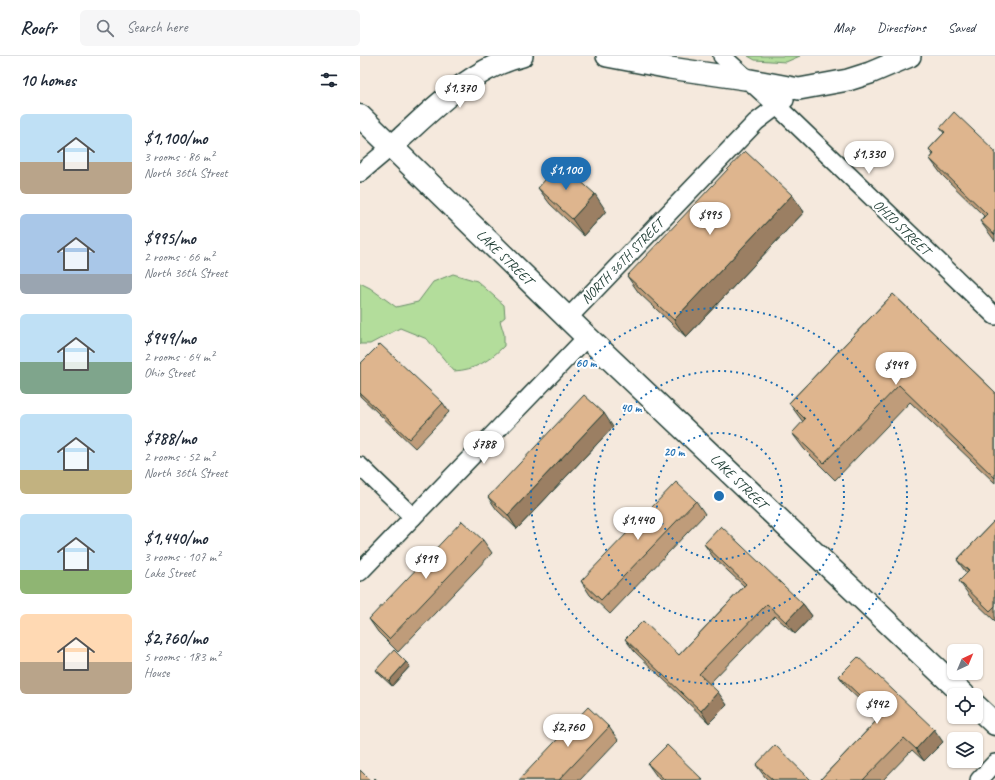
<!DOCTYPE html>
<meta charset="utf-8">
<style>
:root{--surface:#fff;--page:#f6f6f7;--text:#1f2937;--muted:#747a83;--line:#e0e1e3;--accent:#1f6fb2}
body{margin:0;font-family:Caveat,sans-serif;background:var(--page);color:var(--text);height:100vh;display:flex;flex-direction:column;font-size:15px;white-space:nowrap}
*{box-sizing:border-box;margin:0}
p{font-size:13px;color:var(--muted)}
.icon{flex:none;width:22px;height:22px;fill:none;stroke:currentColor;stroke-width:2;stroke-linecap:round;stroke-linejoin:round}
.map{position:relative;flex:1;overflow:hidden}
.side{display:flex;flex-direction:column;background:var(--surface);width:360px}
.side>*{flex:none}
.needle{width:26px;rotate:44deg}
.tools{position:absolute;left:587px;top:588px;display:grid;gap:8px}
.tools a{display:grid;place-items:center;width:36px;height:36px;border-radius:6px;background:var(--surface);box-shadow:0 1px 3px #0004;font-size:20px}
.price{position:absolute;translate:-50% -34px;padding:0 9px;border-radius:14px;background:#fff;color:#222;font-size:13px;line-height:26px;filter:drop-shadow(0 1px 2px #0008)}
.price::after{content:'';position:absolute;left:50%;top:24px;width:12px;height:9px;margin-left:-6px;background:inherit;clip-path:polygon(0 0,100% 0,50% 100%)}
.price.current{background:var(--accent);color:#fff}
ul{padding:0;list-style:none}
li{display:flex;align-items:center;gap:12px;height:100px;padding:0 20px}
li span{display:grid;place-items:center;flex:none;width:112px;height:80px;border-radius:6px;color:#555}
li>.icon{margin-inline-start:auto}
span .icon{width:48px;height:48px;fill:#fffc;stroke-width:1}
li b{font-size:17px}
h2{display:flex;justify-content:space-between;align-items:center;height:48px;padding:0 20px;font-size:17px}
header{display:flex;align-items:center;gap:24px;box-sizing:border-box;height:56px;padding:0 20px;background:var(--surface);border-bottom:1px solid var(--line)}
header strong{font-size:19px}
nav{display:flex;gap:22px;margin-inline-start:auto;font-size:14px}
.search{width:280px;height:36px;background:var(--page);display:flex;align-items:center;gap:10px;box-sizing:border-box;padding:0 14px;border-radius:6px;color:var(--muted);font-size:15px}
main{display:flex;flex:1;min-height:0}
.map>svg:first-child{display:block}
.green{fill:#b3dd9b;stroke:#698d68}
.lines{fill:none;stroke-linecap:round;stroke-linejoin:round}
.minor-casing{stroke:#1f3d34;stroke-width:20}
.tertiary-casing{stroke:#1f3d34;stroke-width:24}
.secondary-casing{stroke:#1f3d34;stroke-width:25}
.minor{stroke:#fff;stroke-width:17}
.tertiary{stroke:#fff;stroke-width:21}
.secondary{stroke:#fff;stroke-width:22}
.wall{fill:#bf9c7a;stroke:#1f3d34}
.shaded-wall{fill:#9b7f63;stroke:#1f3d34}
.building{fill:#deb58e;stroke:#1f3d34}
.ring{fill:none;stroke:#1f6fb2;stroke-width:2;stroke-dasharray:2 4}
.labels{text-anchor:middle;stroke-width:4;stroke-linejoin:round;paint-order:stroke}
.street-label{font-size:14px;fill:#1f3d34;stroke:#fff}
.centre{fill:#1f6fb2;stroke:#fff;stroke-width:2}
.ring-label{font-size:12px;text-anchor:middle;font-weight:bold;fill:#1f6fb2;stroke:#fff;stroke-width:4;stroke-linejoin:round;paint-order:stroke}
</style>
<header>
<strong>Roofr</strong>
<div class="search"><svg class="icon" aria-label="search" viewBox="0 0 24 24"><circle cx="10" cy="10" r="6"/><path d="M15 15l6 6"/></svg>Search here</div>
<nav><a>Map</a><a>Directions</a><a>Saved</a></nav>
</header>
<main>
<section class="side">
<h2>10 homes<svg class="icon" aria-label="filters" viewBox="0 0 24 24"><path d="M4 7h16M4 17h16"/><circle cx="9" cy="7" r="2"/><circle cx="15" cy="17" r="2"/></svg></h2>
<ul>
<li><span style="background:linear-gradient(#bfe0f5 60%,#b9a48a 0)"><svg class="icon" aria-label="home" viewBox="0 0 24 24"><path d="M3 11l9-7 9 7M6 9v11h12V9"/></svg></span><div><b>$1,100/mo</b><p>3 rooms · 86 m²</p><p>North 36th Street</p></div></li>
<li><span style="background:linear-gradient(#a9c7e8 75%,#9aa5b1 0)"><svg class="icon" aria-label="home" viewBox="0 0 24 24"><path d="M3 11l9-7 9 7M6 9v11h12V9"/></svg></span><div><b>$995/mo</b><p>2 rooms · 66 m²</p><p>North 36th Street</p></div></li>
<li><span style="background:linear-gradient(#bfe0f5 60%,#7fa58c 0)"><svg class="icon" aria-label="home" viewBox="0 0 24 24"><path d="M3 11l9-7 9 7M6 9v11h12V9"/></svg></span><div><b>$949/mo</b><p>2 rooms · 64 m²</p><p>Ohio Street</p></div></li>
<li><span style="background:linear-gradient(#bfe0f5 70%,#c2b280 0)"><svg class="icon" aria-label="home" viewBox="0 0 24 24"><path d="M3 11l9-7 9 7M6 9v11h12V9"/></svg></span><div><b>$788/mo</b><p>2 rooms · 52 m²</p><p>North 36th Street</p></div></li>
<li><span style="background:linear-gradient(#bfe0f5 70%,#8fb573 0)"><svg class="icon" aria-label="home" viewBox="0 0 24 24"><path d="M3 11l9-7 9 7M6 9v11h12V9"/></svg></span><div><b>$1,440/mo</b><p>3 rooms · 107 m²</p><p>Lake Street</p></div></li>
<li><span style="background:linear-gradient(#ffd9b3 60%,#b9a48a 0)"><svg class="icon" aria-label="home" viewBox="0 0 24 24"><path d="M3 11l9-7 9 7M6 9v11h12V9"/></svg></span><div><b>$2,760/mo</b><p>5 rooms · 183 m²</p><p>House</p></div></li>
</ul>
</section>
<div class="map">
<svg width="635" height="724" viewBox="0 0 635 724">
<rect width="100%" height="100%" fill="#f5e9dd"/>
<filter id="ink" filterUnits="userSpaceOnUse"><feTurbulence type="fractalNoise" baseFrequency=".025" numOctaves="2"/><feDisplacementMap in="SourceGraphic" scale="8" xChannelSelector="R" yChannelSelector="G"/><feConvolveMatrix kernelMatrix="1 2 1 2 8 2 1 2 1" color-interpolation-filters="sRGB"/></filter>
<g filter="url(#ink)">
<g class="green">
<path d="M388 0H440L426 6 395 4Z"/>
<path d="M93 218 117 225 144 249 145 261 140 265 144 278V290C129 305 115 314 94 315L67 283 40 272 10 288H0V227L10 232 36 251 58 246 73 226Z"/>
</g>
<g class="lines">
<g class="minor-casing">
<g id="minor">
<path d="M362 0 417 50 635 260"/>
<path d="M0 117 31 91"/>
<path d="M208 262 396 66 425 44"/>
<path d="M0 410 53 461"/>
<path d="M0 516 227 281"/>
<path d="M619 724 635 707"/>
</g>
</g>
<g class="tertiary-casing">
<g id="tertiary">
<path d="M247 0 310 12 385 23 439 33 488 24 510 17 550 0"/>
<path d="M31 91C71 56 109 13 162 0"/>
</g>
</g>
<g class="secondary-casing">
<g id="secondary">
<path d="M0 60 227 281 604 639"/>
<path d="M616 650 635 668"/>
</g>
</g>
<use href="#minor" class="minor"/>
<use href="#tertiary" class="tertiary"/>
<use href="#secondary" class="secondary"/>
</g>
<g class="wall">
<path d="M580 72 635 95V185L620 165 624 160 582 119 570 103 573 99 569 93 584 77Z"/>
<path d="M178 132 246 155 224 180 190 148Z"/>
<path d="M432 139 444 156 326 281 279 237 267 220Z"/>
<path d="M533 238 635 336V427L550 346 475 424 444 393 432 377 443 366 429 347Z"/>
<path d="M0 308 83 347 89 356 55 392 0 340Z"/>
<path d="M253 371 157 473 137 454 128 441Z"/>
<path d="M336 445 345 458 250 558 230 539 221 525Z"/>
<path d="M635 464V565L611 542 599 525 607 518 597 504Z"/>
<path d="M123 484 132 497 38 596 18 576 9 563Z"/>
<path d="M344 488 443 548 452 560 435 578 415 560 349 628 367 649 349 667 274 595 265 583 319 599 384 530 353 501Z"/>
<path d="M46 606 50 610 32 630 19 618 16 614Z"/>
<path d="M479 620 583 686 564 705 552 694 523 724H460L519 662 488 633Z"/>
<path d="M249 671 258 684 220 724H159Z"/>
<path d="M288 708 343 724H300L298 722Z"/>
<path d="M396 709 451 724H408L405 721Z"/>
</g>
<g class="shaded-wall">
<path d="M235 138 246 155 224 180 212 163Z"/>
<path d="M432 139 444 156 326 281 314 264Z"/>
<path d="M244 357 253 371 157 473 148 459Z"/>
<path d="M443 548 452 560 435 578 426 566Z"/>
<path d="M46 606 50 610 32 630 29 625Z"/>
<path d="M358 636 367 649 349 667 341 655Z"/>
<path d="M574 673 583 686 564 705 556 693Z"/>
</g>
<g class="building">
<path d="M594 56 635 95V179L620 165 627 158 570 103 574 98 569 93 585 76 580 72Z"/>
<path d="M385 95 432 139 314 264 267 220Z"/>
<path d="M200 107 235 138 212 163 178 132Z"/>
<path d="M533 238 635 336V422L539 329 464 407 432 377 445 363 429 347Z"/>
<path d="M20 288 83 347 49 383 0 337V308Z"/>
<path d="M224 339 244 357 148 459 128 441Z"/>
<path d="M316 426 336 445 241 544 221 525Z"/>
<path d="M635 464V550L630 555 599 525 609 515 597 504Z"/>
<path d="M102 465 123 484 29 583 9 563Z"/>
<path d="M361 470 443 548 426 566 407 548 339 618 358 636 341 655 265 583 283 565 319 599 386 528 344 488Z"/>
<path d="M34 594 46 606 29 625 16 614Z"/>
<path d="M498 601 574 673 556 693 544 682 503 724H460L521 660 479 620Z"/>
<path d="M228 651 249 671 199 724H159Z"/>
<path d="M307 689 343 724H305L288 708Z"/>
<path d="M415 689 451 724H413L396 709Z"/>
<path d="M0 714 10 724H0Z"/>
<path d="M15 722 17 724H13Z"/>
</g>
</g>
<g class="ring">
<circle cx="359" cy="440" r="63"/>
<circle cx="359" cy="440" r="125"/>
<circle cx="359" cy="440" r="188"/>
</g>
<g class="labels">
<g class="street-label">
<text transform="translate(542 171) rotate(44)" y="5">OHIO STREET</text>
<text transform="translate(145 201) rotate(44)" y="5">LAKE STREET</text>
<text transform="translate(262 205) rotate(-46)" y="5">NORTH 36TH STREET</text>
<text transform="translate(379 425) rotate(44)" y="5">LAKE STREET</text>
</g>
</g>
<circle cx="359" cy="440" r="6" class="centre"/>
<g class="ring-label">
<text x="226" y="311">60 m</text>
<text x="271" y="356">40 m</text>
<text x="314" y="400">20 m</text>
</g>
</svg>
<div class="tools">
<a><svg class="needle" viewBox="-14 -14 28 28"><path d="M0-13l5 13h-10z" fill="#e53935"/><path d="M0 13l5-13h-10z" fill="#747a83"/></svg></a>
<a><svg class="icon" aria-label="locate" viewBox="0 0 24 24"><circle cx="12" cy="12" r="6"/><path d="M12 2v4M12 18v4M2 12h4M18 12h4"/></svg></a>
<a><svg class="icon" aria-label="layers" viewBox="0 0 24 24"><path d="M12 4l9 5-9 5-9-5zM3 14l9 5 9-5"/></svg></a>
</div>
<b class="price" style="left:100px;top:53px">$1,370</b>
<b class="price" style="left:509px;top:119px">$1,330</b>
<b class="price current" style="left:206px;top:135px">$1,100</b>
<b class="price" style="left:350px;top:180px">$995</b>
<b class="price" style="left:536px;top:330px">$949</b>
<b class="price" style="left:124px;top:409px">$788</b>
<b class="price" style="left:278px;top:485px">$1,440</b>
<b class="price" style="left:66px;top:524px">$919</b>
<b class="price" style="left:517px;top:669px">$942</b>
<b class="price" style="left:208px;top:692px">$2,760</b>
</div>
</main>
